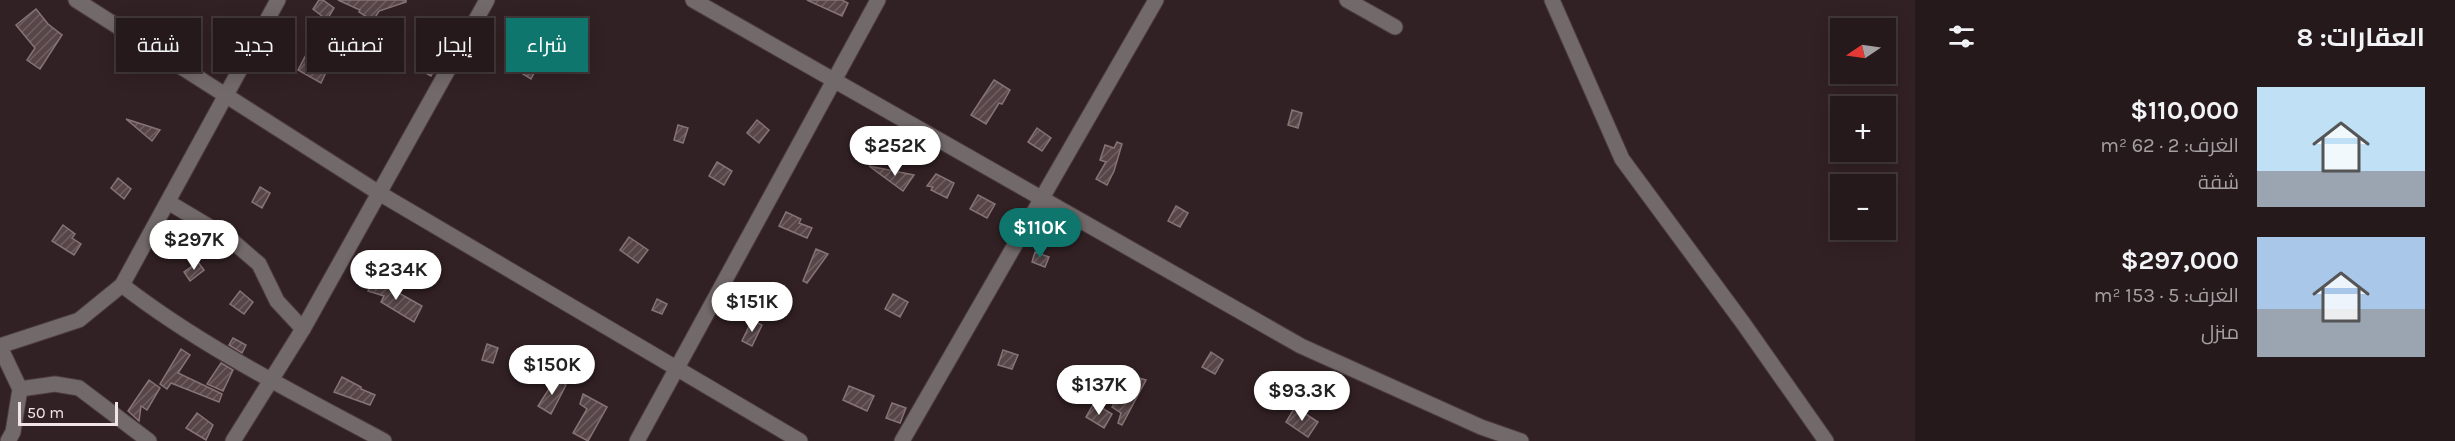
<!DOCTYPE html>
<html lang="ar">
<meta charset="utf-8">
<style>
:root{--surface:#26191b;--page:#322628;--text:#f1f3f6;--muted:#a4a0a3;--line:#42383a;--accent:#0f766e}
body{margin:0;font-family:Karla,Cairo,sans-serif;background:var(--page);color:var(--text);direction:rtl;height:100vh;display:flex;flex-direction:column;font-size:22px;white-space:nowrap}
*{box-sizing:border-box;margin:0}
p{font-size:20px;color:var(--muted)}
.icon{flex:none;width:33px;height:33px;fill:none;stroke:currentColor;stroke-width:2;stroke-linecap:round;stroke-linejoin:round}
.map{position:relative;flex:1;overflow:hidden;direction:ltr}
.drawer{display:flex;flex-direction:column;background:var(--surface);width:540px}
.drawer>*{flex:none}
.top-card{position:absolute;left:18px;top:18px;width:570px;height:54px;direction:rtl;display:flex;gap:12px}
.needle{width:39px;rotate:257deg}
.tools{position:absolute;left:1830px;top:18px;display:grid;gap:12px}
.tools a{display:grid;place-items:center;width:66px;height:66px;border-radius:0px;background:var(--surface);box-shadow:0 3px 15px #0003,0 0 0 2px var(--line);font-size:30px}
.scale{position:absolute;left:18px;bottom:15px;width:100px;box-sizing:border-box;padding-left:6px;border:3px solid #f0e4e5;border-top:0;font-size:16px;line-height:21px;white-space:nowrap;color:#f0e4e5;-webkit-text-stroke:4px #322124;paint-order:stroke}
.price{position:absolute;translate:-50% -51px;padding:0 14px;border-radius:21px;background:#fff;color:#222;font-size:20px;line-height:39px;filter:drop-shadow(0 2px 3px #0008)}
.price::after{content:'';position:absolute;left:50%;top:36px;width:18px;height:14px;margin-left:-9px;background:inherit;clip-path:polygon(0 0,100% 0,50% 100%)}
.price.active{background:var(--accent);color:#fff}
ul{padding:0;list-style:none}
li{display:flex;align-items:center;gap:18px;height:150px;padding:0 30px}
li span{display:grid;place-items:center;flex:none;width:168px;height:120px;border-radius:0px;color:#555}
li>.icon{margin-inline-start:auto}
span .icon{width:72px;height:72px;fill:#fffc;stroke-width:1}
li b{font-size:26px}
h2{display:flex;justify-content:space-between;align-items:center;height:72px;padding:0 30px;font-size:26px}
.chip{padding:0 21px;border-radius:0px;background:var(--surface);box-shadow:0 3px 15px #0003,0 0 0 2px var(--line);font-size:21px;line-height:54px}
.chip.active{background:var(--accent);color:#fff}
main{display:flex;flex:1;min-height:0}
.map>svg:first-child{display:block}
.building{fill:url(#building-hatch);stroke:#877375;stroke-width:1.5}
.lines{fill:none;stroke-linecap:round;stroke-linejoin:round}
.minor-casing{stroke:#4d3c3f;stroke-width:17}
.minor{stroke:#72696a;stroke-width:15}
</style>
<main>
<section class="drawer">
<h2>العقارات: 8<svg class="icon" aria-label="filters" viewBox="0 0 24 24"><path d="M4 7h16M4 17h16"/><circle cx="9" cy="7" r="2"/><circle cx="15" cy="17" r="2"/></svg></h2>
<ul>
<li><span style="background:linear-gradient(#bfe0f5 70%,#9aa5b1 0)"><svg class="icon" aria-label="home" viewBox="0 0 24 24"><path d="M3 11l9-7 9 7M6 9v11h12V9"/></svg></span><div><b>$110,000</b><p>الغرف: 2 · 62 m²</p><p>شقة</p></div></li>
<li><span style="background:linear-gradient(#a9c7e8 60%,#9aa5b1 0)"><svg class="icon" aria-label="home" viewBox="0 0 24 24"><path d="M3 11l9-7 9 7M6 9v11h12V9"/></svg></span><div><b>$297,000</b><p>الغرف: 5 · 153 m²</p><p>منزل</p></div></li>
</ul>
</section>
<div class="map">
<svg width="1915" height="441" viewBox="0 0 1915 441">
<defs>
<pattern id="building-hatch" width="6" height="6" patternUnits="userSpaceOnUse" patternTransform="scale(1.5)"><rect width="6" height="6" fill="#574547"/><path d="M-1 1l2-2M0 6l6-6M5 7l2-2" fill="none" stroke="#6f6061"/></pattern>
</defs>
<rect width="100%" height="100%" fill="#322124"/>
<g class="building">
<path d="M319 0H323L334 8 327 20 313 9Z"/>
<path d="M338 0H406V2L379 11 373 21 359 12 360 10Z"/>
<path d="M807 0H842L848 3 842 16Z"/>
<path d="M36 9 48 24 62 35 40 69 27 60 35 48 16 25Z"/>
<path d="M308 51 329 66 321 83 298 70Z"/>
<path d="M523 56 538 65 531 79 515 69Z"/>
<path d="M422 60 436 67 431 76 418 69Z"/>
<path d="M994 80 1010 90 1002 104 999 103 986 124 971 115Z"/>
<path d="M1292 110 1302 113 1298 128 1288 125Z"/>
<path d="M126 119 160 130 152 141Z"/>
<path d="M757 120 769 130 759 143 747 133Z"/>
<path d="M678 125 688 128 683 143 674 140Z"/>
<path d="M1037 128 1051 138 1042 151 1028 142Z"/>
<path d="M1117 142 1122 144 1114 171 1107 185 1096 179 1106 162 1100 160 1105 145 1114 148Z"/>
<path d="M717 162 732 171 724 185 709 176Z"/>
<path d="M869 166 914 175 903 191Z"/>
<path d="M936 174 954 183 947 198 931 190 933 187 927 186Z"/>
<path d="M118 178 131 189 124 199 111 188Z"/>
<path d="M260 187 270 193 262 208 252 202Z"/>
<path d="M978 195 995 204 987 218 970 209Z"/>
<path d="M1176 206 1188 213 1180 227 1168 221Z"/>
<path d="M786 212 801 219 799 223 812 228 807 238 779 226Z"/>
<path d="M63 225 75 234 72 238 81 244 74 255 52 241Z"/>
<path d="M629 237 648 250 638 263 620 250Z"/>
<path d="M816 249 828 254 807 283 803 281Z"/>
<path d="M1035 252 1049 257 1045 267 1032 262Z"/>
<path d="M198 262 204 270 190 281 184 272Z"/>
<path d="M372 280 383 284 422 306 414 322 381 302 384 296 368 291Z"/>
<path d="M240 291 253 302 244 314 230 304Z"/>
<path d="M893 294 908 302 900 317 885 309Z"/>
<path d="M657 299 667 304 662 314 652 310Z"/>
<path d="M752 320 762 325 752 346 742 341Z"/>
<path d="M233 338 246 345 242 353 229 345Z"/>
<path d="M487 344 498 348 493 363 482 360Z"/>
<path d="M181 349 190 355 178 373 222 394 219 402 171 383 167 389 160 384Z"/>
<path d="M534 350 545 355 539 369 528 364Z"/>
<path d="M1003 350 1018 355 1012 369 998 365Z"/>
<path d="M1211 352 1223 360 1215 374 1202 367Z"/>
<path d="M221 363 233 370 223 391 207 384Z"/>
<path d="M1132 376 1146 380 1122 425 1118 423 1121 413 1112 407 1121 391 1126 395Z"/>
<path d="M342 377 361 387V389L375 395 370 405 334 392Z"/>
<path d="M556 378 566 385 551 414 538 406Z"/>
<path d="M149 380 160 388 147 410 141 406 139 421 128 411Z"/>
<path d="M849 386 874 396 867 411 843 400Z"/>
<path d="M583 394 607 407 588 441 573 433 587 409 580 404Z"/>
<path d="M892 403 906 408 900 423 886 418Z"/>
<path d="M1094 403 1112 414 1104 428 1086 417Z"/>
<path d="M1295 407 1318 422 1308 437 1286 422Z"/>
<path d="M197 413 213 425 206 440 186 428Z"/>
</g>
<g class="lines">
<g class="minor-casing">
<g id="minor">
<path d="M76 0 379 193 800 441"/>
<path d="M693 0 1301 346 1481 427 1521 441"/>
<path d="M1347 0 1395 27"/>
<path d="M1552 0 1622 159 1743 323 1826 441"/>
<path d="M168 202 230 239 259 264 277 301 303 329"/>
<path d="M122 285C202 347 295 393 384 441"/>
<path d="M0 346 79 320 122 285 278 0"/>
<path d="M0 347 20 389 13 432 8 441"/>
<path d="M20 389 55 384 79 388 149 441"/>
<path d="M233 441 303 329 487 0"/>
<path d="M637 441 878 0"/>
<path d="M902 441 1156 0"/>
</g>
</g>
<use href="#minor" class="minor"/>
</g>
</svg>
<div class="tools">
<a><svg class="needle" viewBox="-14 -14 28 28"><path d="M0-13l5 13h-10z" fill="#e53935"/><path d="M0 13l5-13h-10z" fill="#a4a0a3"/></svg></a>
<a>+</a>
<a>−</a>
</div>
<div class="scale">50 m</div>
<b class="price" style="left:895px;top:177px">$252K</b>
<b class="price active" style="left:1040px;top:259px">$110K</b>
<b class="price" style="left:194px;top:271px">$297K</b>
<b class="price" style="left:396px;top:301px">$234K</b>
<b class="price" style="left:752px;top:333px">$151K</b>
<b class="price" style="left:552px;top:396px">$150K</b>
<b class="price" style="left:1099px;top:416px">$137K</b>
<b class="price" style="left:1302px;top:422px">$93.3K</b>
<div class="top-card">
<a class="chip active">شراء</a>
<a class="chip">إيجار</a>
<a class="chip">تصفية</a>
<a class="chip">جديد</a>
<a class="chip">شقة</a>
</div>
</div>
</main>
